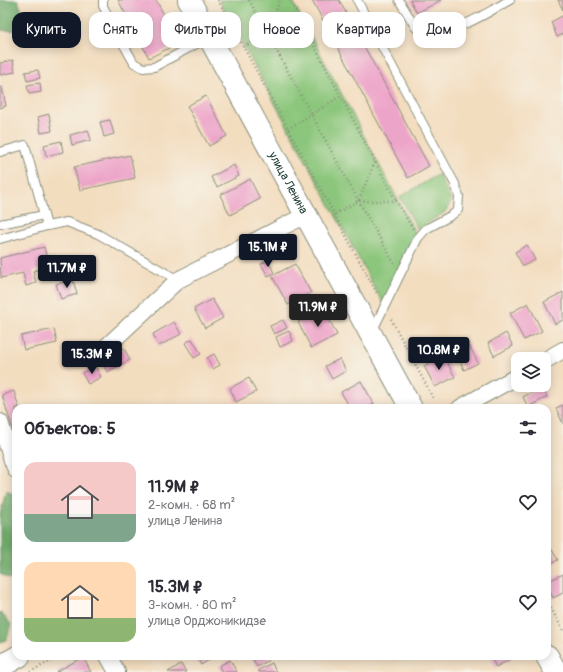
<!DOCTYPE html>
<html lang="ru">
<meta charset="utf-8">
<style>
:root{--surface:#fff;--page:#f2f2f3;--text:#2b2b33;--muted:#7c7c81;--accent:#111827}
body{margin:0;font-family:Pangolin,sans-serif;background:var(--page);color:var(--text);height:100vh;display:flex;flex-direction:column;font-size:15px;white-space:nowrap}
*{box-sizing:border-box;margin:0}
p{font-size:13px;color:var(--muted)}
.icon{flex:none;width:22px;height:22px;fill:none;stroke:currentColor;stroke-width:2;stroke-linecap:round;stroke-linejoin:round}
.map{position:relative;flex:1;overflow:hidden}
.drawer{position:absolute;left:12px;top:404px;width:539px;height:256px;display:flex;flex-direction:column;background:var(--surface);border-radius:12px;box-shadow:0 2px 10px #0003}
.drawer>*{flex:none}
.banner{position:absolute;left:12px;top:12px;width:539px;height:36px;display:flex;gap:8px}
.fabs{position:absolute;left:511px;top:352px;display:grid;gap:8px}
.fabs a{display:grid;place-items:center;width:40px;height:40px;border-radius:8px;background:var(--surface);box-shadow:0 2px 10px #0003;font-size:20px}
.price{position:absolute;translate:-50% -34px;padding:0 9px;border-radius:4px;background:var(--accent);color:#fff;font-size:13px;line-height:26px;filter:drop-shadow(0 1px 2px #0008)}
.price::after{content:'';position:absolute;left:50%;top:24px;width:12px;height:9px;margin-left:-6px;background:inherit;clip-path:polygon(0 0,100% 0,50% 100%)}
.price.selected{background:#222;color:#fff}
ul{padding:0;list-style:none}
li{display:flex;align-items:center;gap:12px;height:100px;padding:0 12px}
li span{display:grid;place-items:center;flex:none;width:112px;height:80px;border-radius:12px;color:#555}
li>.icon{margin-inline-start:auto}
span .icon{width:48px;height:48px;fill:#fffc;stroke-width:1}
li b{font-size:17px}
h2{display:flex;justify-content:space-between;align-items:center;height:48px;padding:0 12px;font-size:17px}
.tag{padding:0 14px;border-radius:12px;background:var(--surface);box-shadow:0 2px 10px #0003;font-size:14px;line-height:36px}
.tag.selected{background:var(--accent);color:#fff}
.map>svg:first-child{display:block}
.green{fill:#8bc67b;stroke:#558258}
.forest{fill:#70ab6b;stroke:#487450}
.building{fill:#eda4c9}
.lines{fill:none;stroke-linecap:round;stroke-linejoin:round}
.lane-casing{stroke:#898d7a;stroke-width:10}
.street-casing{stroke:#898d7a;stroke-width:18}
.secondary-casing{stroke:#898d7a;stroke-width:24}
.path{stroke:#898d7a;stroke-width:2.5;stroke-dasharray:1 3;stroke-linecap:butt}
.lane{stroke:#fff;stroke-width:8}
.street{stroke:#fff;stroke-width:16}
.secondary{stroke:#fff;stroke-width:22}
.labels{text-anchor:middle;stroke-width:4;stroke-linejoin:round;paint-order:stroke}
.street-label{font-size:12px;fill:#1f3d34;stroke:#f7f3e8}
</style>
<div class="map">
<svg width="563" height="672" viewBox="0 0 563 672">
<rect width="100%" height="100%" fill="#f7f3e8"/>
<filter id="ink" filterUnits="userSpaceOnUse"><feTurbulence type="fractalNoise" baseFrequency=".025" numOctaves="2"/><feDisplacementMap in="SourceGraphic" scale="8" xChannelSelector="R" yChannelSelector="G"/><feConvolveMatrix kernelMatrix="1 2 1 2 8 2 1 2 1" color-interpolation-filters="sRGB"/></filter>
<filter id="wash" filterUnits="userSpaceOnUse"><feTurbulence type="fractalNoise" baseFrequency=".012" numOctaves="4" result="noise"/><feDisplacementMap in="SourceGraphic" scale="16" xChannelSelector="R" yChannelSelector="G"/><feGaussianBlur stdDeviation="0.9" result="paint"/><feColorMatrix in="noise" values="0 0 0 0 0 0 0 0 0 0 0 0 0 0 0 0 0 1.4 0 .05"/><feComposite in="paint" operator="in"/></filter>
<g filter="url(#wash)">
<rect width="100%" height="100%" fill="#f3ddbf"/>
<g class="green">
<path d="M219 0H292L418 238 385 307Z"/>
<path d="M439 174 451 201 445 212 418 229 400 197Z"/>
</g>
<g class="forest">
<path d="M0 0H18L29 31 0 30Z"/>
<path d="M6 491 16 495V582L0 574V515Z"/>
<path d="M0 612 11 624 7 639 0 643Z"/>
</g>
<g id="blocks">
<g class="building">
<path d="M118 0H156L179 43 149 58Z"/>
<path d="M312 0H339L429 166 408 178Z"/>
<path d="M410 0H441L417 13Z"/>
<path d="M558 0H563V10Z"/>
<path d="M562 16 563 19V34L557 37 551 22Z"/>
<path d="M13 60 15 72 0 75V63Z"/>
<path d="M38 70 40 78 27 81 25 72Z"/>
<path d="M40 83 41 92 29 94 27 85Z"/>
<path d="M0 87H2L6 106 0 108Z"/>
<path d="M206 96 227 136 209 146 187 106Z"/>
<path d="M49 114 52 131 41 133 38 117Z"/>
<path d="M110 120 114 134 104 137 100 122Z"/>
<path d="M88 130 91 140 72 145 70 135Z"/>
<path d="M61 141 63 152 46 156 44 145Z"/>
<path d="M130 155 135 178 80 190 74 167Z"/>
<path d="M234 165 239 176 217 187 211 177Z"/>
<path d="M250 179 260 199 230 215 220 195Z"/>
<path d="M527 245 535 260 523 266 515 252Z"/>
<path d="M44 247 49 267 33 271 36 283 26 286 23 273 1 278 0 258Z"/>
<path d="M268 260 274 273 268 276 261 264Z"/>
<path d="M295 264 311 293 288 305 272 276Z"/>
<path d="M73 280 77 294 61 299 56 284Z"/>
<path d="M563 292V320L555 324 544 302Z"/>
<path d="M212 299 223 318 205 328 194 309Z"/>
<path d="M528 303 542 331 524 340 510 313Z"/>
<path d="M324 309 337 335 311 348 298 322Z"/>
<path d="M283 320 287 328 274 334 270 326Z"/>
<path d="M174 322 181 334 159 346 153 334Z"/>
<path d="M54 329 57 343 24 350 21 336Z"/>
<path d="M289 331 293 341 280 347 276 337Z"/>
<path d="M506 333 513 346 494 356 488 343Z"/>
<path d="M192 339 201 354 194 358 185 343Z"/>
<path d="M468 343 478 363 464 370 455 350Z"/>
<path d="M124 348 130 360 107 372 101 360Z"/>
<path d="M214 354 220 365 213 369 207 358Z"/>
<path d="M443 355 455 377 435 387 424 366Z"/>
<path d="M340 359 346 371 332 379 325 366Z"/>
<path d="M95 366 101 377 88 384 82 373Z"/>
<path d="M249 378 256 392 236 402 230 388Z"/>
<path d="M361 381 374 404 366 408H350L341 392Z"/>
<path d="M542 387 547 397 528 407 523 397Z"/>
<path d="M14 391 19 408H16V439L2 395Z"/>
<path d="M563 405V424L556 408Z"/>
<path d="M549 545 558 560 547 566V546Z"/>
<path d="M563 574V593L553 598 547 585V582Z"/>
<path d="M196 656H211L212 658 201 665Z"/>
<path d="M251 656H266L269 660 257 667Z"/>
<path d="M490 656H516L496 667Z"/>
<path d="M83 657 91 672H56Z"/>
<path d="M230 660 237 672H222L219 666Z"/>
<path d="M272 663 276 672H259L258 670Z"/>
<path d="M181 664 186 672H168Z"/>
</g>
</g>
</g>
<g filter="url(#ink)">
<use href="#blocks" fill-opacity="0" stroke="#898d7a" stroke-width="1"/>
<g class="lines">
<g class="lane-casing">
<g id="lane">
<path d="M103 0V6L116 31 134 63 143 68 154 67 209 37"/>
<path d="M357 0 455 184 459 196 458 210 452 215 426 229 418 238 372 332"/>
<path d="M399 0 416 28C421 29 426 31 431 31 460 32 486 13 510 0"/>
<path d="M0 152 25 145 47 226"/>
<path d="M0 224 44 215"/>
<path d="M0 239 47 226 67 222 98 234 178 280"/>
</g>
</g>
<g class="street-casing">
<g id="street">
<path d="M107 346 178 280 306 215"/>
<path d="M544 361 563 350"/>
<path d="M460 408 518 376"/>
<path d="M0 422 12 460 16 470"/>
<path d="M108 656 117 672"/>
</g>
</g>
<g class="secondary-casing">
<g id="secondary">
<path id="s1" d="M189 0 411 408"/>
<path d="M547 656 556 672"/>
<path d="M0 667 19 656"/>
</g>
</g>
<g class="path">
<path d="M218 0 378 295"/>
<path d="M249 0 363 209 394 263"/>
<path d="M290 0 396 201"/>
<path d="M268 33 310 39"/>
<path d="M244 47 267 33 280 0"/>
<path d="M288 129 341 96"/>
<path d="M359 200 375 161"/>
<path d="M335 214 358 201H396L413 229"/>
<path d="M391 319 433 398"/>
<path d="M547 601 563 630"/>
<path d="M30 672 60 656"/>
</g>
<use href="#lane" class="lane"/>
<use href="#street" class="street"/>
<use href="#secondary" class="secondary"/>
</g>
</g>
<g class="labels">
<g class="street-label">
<text dy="4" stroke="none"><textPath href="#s1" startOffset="208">улица Ленина</textPath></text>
</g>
</g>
</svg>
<div class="fabs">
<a><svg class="icon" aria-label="layers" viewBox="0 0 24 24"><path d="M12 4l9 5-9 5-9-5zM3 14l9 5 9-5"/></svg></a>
</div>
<b class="price" style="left:268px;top:268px">15.1M ₽</b>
<b class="price" style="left:67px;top:289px">11.7M ₽</b>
<b class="price selected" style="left:318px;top:328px">11.9M ₽</b>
<b class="price" style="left:439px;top:371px">10.8M ₽</b>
<b class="price" style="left:92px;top:375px">15.3M ₽</b>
<div class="banner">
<a class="tag selected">Купить</a>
<a class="tag">Снять</a>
<a class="tag">Фильтры</a>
<a class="tag">Новое</a>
<a class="tag">Квартира</a>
<a class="tag">Дом</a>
</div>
<section class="drawer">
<h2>Объектов: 5<svg class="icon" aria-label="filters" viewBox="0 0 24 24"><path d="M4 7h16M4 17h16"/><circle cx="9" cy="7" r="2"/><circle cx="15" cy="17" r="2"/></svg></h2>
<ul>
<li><span style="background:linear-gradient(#f6c9c9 65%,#7fa58c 0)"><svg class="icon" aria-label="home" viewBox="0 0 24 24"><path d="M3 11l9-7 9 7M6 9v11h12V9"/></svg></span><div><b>11.9M ₽</b><p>2-комн. · 68 m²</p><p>улица Ленина</p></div><svg class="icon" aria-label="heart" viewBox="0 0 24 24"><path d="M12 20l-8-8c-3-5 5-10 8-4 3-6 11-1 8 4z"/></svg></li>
<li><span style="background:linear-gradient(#ffd9b3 70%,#8fb573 0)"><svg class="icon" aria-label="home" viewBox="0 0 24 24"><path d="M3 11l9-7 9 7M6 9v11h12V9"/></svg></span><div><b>15.3M ₽</b><p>3-комн. · 80 m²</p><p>улица Орджоникидзе</p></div><svg class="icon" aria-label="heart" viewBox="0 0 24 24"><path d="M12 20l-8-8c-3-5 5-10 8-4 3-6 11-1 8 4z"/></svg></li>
</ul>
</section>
</div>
